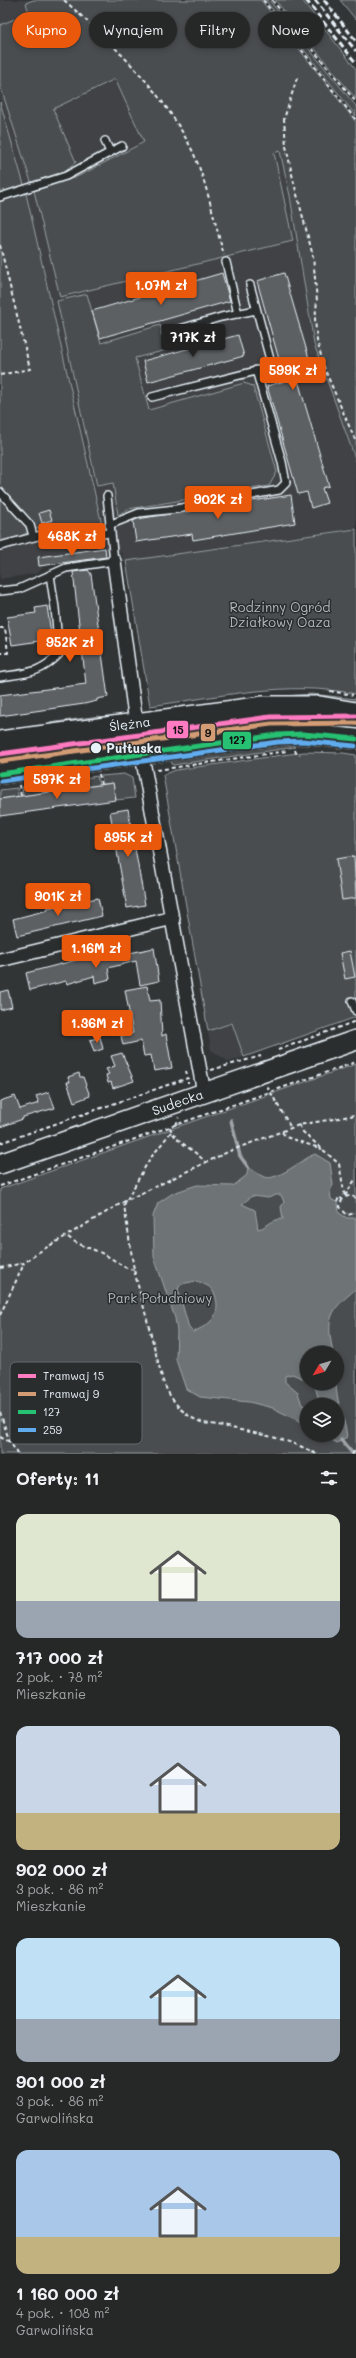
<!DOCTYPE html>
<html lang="pl">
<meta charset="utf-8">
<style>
:root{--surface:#262828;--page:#323434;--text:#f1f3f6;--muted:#a4a6a8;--line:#424445;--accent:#ea580c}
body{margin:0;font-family:Mali,sans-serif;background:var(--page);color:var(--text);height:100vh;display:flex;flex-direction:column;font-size:15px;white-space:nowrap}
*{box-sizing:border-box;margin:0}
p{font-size:13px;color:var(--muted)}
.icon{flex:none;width:22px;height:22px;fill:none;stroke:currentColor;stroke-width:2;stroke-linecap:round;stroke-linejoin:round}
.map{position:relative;height:1454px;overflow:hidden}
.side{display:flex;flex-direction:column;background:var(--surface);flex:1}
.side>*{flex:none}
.guide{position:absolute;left:12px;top:12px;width:332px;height:36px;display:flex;gap:8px}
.needle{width:26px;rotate:232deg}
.tools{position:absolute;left:300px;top:1346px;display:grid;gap:8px}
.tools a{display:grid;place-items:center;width:44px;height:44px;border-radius:50%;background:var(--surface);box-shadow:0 2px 6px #0003,0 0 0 1px var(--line);font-size:20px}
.price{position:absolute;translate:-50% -34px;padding:0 9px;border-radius:4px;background:var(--accent);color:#fff;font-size:13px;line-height:26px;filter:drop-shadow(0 1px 2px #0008)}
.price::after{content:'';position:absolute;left:50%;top:24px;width:12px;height:9px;margin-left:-6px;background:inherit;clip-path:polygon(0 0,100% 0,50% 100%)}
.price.on{background:#222;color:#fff}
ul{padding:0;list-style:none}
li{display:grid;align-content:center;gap:8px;height:212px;padding:0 16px}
li span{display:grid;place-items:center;height:124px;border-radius:12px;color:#555}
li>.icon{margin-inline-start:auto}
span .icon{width:72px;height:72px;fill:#fffc;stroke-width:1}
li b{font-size:17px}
h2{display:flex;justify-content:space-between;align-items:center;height:48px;padding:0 16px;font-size:17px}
.chip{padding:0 14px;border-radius:18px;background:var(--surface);box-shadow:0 2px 6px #0003,0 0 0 1px var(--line);font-size:14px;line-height:36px}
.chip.on{background:var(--accent);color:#fff}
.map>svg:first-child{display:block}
.built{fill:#3f4244}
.green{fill:#494d4f;stroke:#989fa4;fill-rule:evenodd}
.water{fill:#6e7376;stroke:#9fa5aa;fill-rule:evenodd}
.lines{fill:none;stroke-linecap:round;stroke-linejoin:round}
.stream{stroke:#9fa5aa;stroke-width:3.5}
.building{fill:#5c6063;stroke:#e8f1f8}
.lane-casing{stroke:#e8f1f8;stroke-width:10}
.street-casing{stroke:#e8f1f8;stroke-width:16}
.secondary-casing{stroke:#e8f1f8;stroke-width:22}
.path{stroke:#e8f1f8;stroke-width:2;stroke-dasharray:4 3;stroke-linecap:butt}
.lane{stroke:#2a2d2e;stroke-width:7}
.street{stroke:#2a2d2e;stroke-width:13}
.secondary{stroke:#2a2d2e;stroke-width:19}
.rail{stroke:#e8f1f8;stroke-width:3;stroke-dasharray:6 3;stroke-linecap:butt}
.bus-1-casing{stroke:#2a2d2e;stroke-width:8}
.bus-2-casing{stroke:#2a2d2e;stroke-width:8}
.bus-1{stroke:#26c172;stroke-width:5}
.bus-2{stroke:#60acee;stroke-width:5}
.tram-1-casing{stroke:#2a2d2e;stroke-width:8}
.tram-2-casing{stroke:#2a2d2e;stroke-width:8}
.tram-1{stroke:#fe7ac1;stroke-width:5}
.tram-2{stroke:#d39c74;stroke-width:5}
.stop-dot{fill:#e8f1f8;stroke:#2a2d2e;stroke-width:1.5}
.labels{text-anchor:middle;stroke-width:3;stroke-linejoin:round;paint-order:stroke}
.park-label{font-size:13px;fill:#b0b8bd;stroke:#2a2d2e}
.street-label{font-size:13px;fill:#e8f1f8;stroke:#2a2d2e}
.stop-label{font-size:13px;font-weight:bold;fill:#e8f1f8;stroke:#2a2d2e;text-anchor:start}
.key{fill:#2a2d2e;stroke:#63686b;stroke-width:1}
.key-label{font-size:11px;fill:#e8f1f8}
.line-badge{stroke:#2a2d2e;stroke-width:1.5}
.pale-badge-label{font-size:11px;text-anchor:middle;font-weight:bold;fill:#111}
</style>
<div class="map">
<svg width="356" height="1454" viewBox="0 0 356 1454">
<rect width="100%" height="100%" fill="#323536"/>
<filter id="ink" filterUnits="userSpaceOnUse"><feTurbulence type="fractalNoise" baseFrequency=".025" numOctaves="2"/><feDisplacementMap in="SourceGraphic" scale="8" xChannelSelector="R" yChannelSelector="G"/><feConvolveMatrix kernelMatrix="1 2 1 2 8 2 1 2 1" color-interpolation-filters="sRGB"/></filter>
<g filter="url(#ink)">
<g class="built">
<path d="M0 0H247L290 196 314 344 356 461V529L123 562 122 553 45 565 38 573 0 579Z"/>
<path d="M232 1023 244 1057 229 1062 211 1050 208 1031Z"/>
</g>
<g class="green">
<path d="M33 0H261L356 122V461L314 344 290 196 280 151 274 153 293 241 60 297 34 191 79 176 144 142 115 79 53 109 76 162 63 172 31 182 0 85V25L29 13 26 3Z"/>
<path d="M265 0H269L356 106V116Z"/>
<path d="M275 0H302L356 69V99Z"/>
<path d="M340 0H356V20Z"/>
<path d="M0 102 24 185 102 525C82 533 70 537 52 522L20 536 0 541Z"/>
<path d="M87 294 101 343 160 325 167 350 135 358 149 410 244 383 253 386 277 472 269 486 128 509 118 515 113 483 97 486 57 301Z"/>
<path d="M356 529V694C288 680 218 697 150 706L126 561Z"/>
<path d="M311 694 356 699V705L256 698Z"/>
<path d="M99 716 104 719 51 727 49 723Z"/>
<path d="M107 732 108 737 0 752V747Z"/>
<path d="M290 743 295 747 173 765 169 758Z"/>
<path d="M304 752 343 753 356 755V1017L244 1057 232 1023 208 1031 163 775 176 770Z"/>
<path d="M52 756 53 760 0 767V763Z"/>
<path d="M111 765 112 769 34 780 32 776Z"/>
<path d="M124 774 132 778 135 798 116 800 113 783 103 784 101 776Z"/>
<path d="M97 776 99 785 75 788 74 780Z"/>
<path d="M71 780 72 789 48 792 47 783Z"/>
<path d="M45 784 46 792 23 796 22 787Z"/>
<path d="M17 788 18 796 0 799V790Z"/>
<path d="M356 1064V1454H0V1189ZM307 1353H337V1383H307ZM307 1405H337V1435H307Z"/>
</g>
<g class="water">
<path d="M315 1154 330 1163 333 1185 330 1191 331 1199 338 1203 339 1213 347 1218H356V1289C329 1311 326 1318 333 1353H307V1380L292 1374 285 1376V1382L298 1393 302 1405 307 1406V1425L273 1408 249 1402 200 1397 186 1389 176 1360 177 1331 175 1318 154 1257 153 1216 158 1203 173 1193 197 1185 233 1186 247 1175 248 1167C253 1170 259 1175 264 1177 277 1182 302 1159 315 1154ZM276 1195H281L284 1202 281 1207 283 1219C271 1219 268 1227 258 1229L255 1210 242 1204 252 1196 268 1198ZM196 1281C199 1282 204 1284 208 1286 218 1293 220 1311 212 1320 207 1326 199 1329 193 1332L189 1328 178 1289 181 1284Z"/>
<path d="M310 1383H336C336 1402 345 1418 347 1437L337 1443 324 1435H337V1405H315L319 1401 315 1386Z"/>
</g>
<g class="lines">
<g class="stream">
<path d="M231 1120 240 1156 248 1167"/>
<path d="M341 1440 353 1454"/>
</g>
</g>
<g class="building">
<path d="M222 273 230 301 100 338 92 311Z"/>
<path d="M284 273 313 372 297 377 329 486 322 488 327 503 311 508 307 492 298 494 267 386 285 381 257 281Z"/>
<path d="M238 335 244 356 148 382 143 361Z"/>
<path d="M291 495 295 523 193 540 192 534 136 542 133 521 137 519Z"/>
<path d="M49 510 52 520 42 523 39 513Z"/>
<path d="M105 548 106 557 39 566 38 557Z"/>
<path d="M88 570 91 574 108 697 97 699V701L84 704 0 716V695L86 684 73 572Z"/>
<path d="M47 606 53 647 41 649 40 641 12 645 7 617 36 613 35 608Z"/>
<path d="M113 783 116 800 0 816V799Z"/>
<path d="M128 809 145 905 127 908 110 812Z"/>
<path d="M354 856 356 898 342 900 336 859Z"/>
<path d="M98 898 102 916 17 936 13 919 48 910 47 908Z"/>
<path d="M154 948 159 981 140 985 136 961 108 968 110 979 95 983 94 976 67 984 66 981 30 990 26 973 104 953 105 958Z"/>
<path d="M350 951 355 977 345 979 340 953Z"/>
<path d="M147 986 150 1001 160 1000 162 1036 166 1034 172 1068 154 1071 151 1055 144 1056 141 1041 123 1045 121 1036 133 1033 125 990Z"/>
<path d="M8 990 12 1007 0 1010V992Z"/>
<path d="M100 1037 103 1049 94 1052 90 1040Z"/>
<path d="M122 1053 134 1081 113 1088 111 1082 108 1083 106 1075 109 1074 106 1069 115 1066 111 1056Z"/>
<path d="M79 1073 80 1077H83L90 1096 74 1102 67 1082H70L68 1077Z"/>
<path d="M49 1092 55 1108 23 1117V1119L0 1127V1101L15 1096 20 1109 39 1103 36 1096Z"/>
</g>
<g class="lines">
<g class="lane-casing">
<g id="lane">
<path d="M105 141 110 152"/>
<path d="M0 197 66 176 122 146"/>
<path d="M226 262 238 314"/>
<path d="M166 333 221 317 256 310"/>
<path d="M152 397 272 367 250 285"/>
<path d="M0 492 30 525 33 536"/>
<path d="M109 525 139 513 176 509 279 490 286 483 282 462 256 370"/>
<path d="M0 546 53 532 73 537 110 533"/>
<path d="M0 591 19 589 66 568 114 561 107 496"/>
<path d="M0 677C26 673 40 674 59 654L55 608 50 575"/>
<path d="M352 1001 356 1011"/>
</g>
</g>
<g class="street-casing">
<g id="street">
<path d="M114 561 136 723 204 1093"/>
<path d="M0 960 173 918"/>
</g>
</g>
<g class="secondary-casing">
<g id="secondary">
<path id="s1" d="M0 741 263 706H320L356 712"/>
<path d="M0 774 277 735 303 734 356 739"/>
<path id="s2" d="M0 1164 356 1040"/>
</g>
</g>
<g class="path">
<path d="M64 0C114 46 161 88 192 150 207 182 214 221 224 255"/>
<path d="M263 0 356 120"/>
<path d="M272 0 356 102"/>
<path d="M297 78 284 119 286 146 293 179 313 256 317 301 315 319 317 341 325 370 356 442"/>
<path d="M0 245 30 369 0 375"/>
<path d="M0 628H5L8 653H0"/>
<path d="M330 691 353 695"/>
<path d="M295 750 296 753 300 755"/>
<path d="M157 770 287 751"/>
<path d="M99 774 101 785"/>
<path d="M72 778 74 788"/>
<path d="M46 781 47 792"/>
<path d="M19 785 21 796"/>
<path d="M278 1050 356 1021"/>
<path d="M211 1070 261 1056"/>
<path d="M186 1071 188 1078H189"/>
<path d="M267 1086 291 1128"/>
<path d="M176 1125 179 1117"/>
<path d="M299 1125 303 1132 339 1164 345 1197"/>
<path d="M170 1127C174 1142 196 1150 205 1162"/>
<path d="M171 1132 149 1160 124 1205 134 1270 163 1381C169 1397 180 1412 196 1420 204 1424 214 1424 223 1426 255 1434 287 1437 316 1454"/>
<path d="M282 1132 286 1137 322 1149"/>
<path d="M0 1143 188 1078V1083"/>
<path d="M0 1186 356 1062"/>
<path d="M345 1196 356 1178"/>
<path d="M356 1198C348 1193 340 1198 340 1207L347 1215 356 1213"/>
<path d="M337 1202 339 1197 342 1199"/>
<path d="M68 1237C79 1246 92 1248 105 1255 116 1260 122 1268 134 1270"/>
<path d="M0 1268 24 1263 39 1252 125 1201 232 1150 299 1125 356 1115"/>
<path d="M0 1315 24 1264"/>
<path d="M0 1412 8 1437 17 1454"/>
<path d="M0 1437 10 1442"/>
<path d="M352 1454 356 1450"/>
</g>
<use href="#lane" class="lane"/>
<use href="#street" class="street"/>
<use href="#secondary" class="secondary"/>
<g class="rail">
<path d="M306 0 356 63"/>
<path d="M315 0 356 51"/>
<path d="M324 0 356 41"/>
</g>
<g class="bus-1-casing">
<path id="bus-1" d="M0 774 277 735 303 734 356 739"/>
</g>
<g class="bus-2-casing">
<path id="bus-2" d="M1 781 278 742 303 741 355 746"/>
</g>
<use href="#bus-1" class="bus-1"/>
<use href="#bus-2" class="bus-2"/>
<g class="tram-1-casing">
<path id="tram-1" d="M0 754 270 717 356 716"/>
</g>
<g class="tram-2-casing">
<path id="tram-2" d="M1 761 271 724 356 723"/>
</g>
<use href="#tram-1" class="tram-1"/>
<use href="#tram-2" class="tram-2"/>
</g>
</g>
<circle class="stop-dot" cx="96" cy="748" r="6"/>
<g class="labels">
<g class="park-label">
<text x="280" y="612">Rodzinny Ogród<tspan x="280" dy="15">Działkowy Oaza</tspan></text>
<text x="160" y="1303">Park Południowy</text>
</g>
<g class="street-label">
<text dy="5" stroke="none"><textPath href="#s1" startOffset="131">Ślężna</textPath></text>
<text dy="5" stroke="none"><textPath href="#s2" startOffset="188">Sudecka</textPath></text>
</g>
<g class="stop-label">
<text x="106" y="753">Pułtuska</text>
</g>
</g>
<rect x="10" y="1362" width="132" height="82" rx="6" class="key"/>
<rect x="18" y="1374" width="18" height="4" fill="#fe7ac1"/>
<rect x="18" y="1392" width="18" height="4" fill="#d39c74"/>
<rect x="18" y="1410" width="18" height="4" fill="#26c172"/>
<rect x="18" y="1428" width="18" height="4" fill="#60acee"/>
<g class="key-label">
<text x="43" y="1380">Tramwaj 15</text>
<text x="43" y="1398">Tramwaj 9</text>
<text x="43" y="1416">127</text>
<text x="43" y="1434">259</text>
</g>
<g class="line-badge">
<rect x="166" y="720" width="23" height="19" rx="4" fill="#fe7ac1"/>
<rect x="200" y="723" width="16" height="19" rx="4" fill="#d39c74"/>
<rect x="222" y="731" width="30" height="19" rx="4" fill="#26c172"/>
</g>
<g class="pale-badge-label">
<text x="178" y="734">15</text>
<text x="208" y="737">9</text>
<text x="237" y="744">127</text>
</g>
</svg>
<div class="tools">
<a><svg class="needle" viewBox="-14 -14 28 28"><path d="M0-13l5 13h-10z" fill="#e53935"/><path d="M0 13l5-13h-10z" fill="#a4a6a8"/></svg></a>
<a><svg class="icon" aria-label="layers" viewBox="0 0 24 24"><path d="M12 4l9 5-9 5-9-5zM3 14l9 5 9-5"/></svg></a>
</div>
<b class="price" style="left:161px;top:306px">1.07M zł</b>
<b class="price on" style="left:193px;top:358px">717K zł</b>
<b class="price" style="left:293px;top:391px">599K zł</b>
<b class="price" style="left:218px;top:520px">902K zł</b>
<b class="price" style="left:72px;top:557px">468K zł</b>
<b class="price" style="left:70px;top:663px">952K zł</b>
<b class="price" style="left:57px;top:800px">597K zł</b>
<b class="price" style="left:128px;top:858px">895K zł</b>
<b class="price" style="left:58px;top:917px">901K zł</b>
<b class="price" style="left:96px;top:969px">1.16M zł</b>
<b class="price" style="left:97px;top:1044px">1.36M zł</b>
<div class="guide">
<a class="chip on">Kupno</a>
<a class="chip">Wynajem</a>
<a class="chip">Filtry</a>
<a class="chip">Nowe</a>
</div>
</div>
<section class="side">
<h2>Oferty: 11<svg class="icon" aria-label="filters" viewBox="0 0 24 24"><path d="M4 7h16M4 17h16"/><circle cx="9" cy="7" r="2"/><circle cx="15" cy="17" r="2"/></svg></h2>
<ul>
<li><span style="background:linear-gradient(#dfe7d0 70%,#9aa5b1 0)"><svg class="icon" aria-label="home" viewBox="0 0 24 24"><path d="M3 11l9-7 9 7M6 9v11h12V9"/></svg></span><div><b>717 000 zł</b><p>2 pok. · 78 m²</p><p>Mieszkanie</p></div></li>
<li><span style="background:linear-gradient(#c9d6e8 70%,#c2b280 0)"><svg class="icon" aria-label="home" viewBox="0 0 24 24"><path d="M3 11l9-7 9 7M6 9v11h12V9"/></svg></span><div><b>902 000 zł</b><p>3 pok. · 86 m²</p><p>Mieszkanie</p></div></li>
<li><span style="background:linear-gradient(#bfe0f5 65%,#9aa5b1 0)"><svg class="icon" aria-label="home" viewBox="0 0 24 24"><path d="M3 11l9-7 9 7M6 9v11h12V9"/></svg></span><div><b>901 000 zł</b><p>3 pok. · 86 m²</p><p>Garwolińska</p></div></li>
<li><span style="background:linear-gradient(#a9c7e8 70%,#c2b280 0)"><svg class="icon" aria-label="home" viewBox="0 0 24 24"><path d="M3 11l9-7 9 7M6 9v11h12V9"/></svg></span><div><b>1 160 000 zł</b><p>4 pok. · 108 m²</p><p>Garwolińska</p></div></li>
</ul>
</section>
